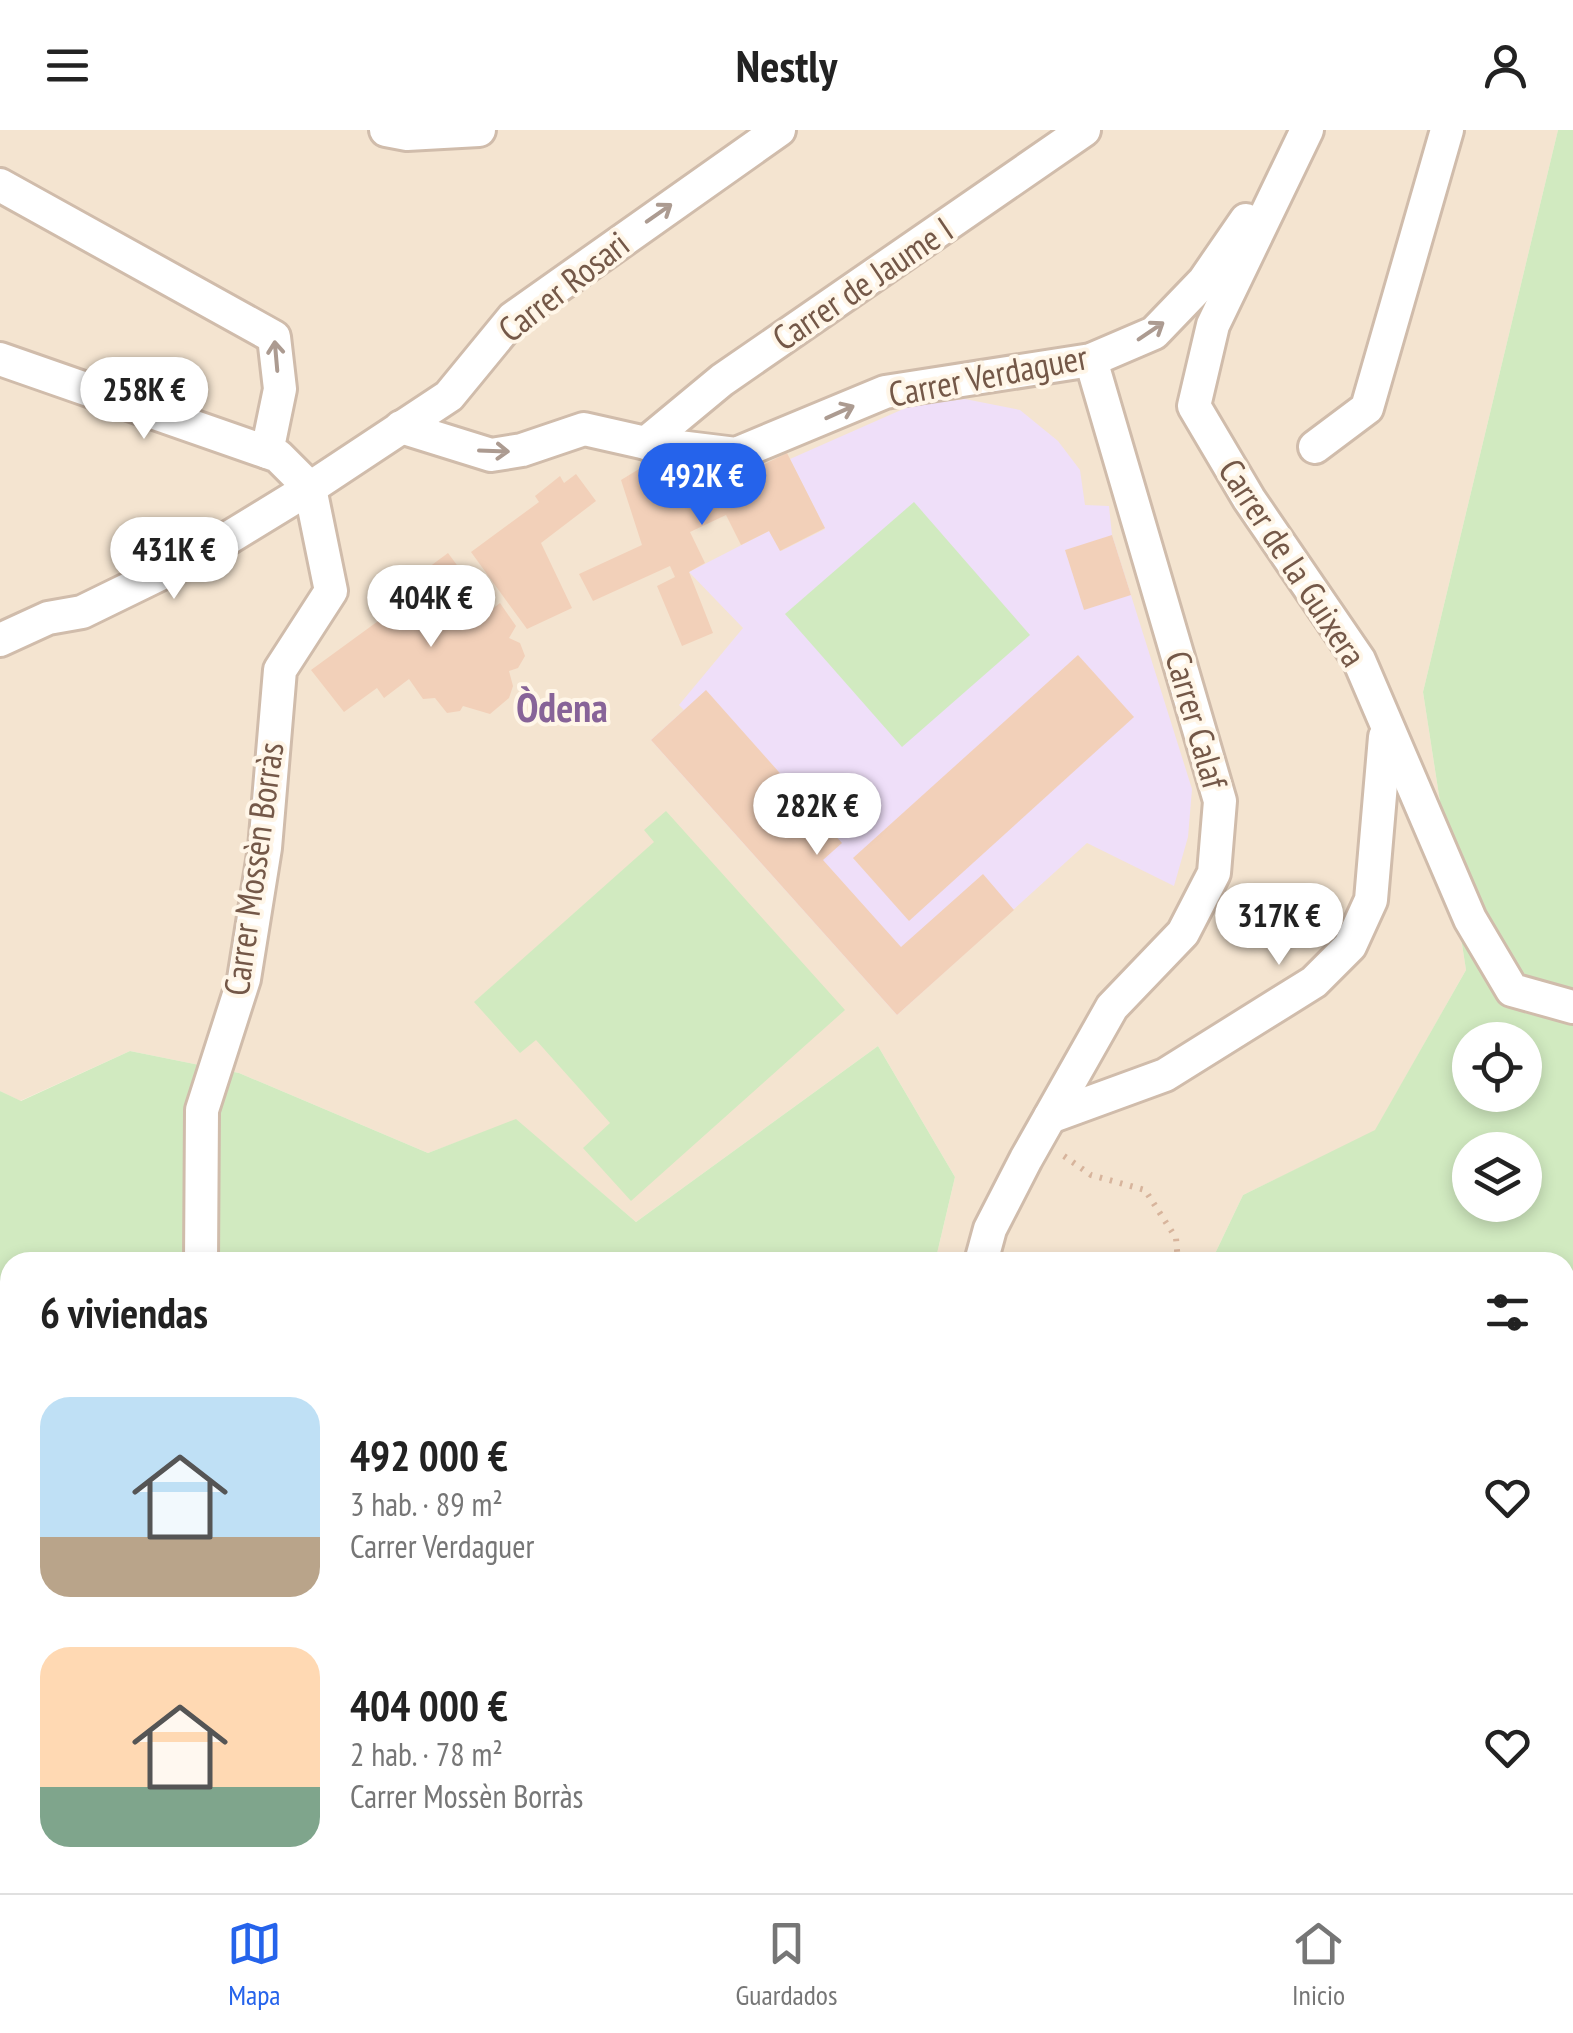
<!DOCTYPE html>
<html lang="es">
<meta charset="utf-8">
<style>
:root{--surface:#fff;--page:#f6f6f6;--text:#222;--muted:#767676;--line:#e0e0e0;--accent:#2563eb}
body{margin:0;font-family:"PT Sans Narrow",sans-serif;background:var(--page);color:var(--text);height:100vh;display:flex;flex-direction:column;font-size:38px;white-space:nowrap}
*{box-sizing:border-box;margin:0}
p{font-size:32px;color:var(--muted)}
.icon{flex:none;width:55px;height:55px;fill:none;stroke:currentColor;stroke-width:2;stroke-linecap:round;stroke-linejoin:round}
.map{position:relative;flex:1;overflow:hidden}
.side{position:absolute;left:0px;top:1122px;width:1575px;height:642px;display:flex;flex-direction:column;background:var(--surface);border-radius:30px 30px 0 0;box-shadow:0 5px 15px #0003}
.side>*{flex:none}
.tools{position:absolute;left:1452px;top:892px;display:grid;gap:20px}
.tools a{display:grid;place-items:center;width:90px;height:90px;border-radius:50%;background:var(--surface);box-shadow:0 5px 15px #0003;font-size:50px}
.price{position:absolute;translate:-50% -85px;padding:0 22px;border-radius:35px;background:#fff;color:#222;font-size:32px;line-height:65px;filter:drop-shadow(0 2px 5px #0008)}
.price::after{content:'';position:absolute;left:50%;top:60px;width:30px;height:22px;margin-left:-15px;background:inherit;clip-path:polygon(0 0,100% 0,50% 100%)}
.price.on{background:var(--accent);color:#fff}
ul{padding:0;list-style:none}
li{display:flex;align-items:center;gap:30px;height:250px;padding:0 40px}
li span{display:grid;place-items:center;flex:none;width:280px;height:200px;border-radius:30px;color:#555}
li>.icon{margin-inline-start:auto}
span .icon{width:120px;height:120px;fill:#fffc;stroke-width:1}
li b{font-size:42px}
h2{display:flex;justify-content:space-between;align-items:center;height:120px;padding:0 40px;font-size:42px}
header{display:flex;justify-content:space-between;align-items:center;height:130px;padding:0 40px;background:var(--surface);font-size:45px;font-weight:600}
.menu{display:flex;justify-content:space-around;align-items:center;height:140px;border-top:2px solid var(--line);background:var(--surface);font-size:28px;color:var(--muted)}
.menu a{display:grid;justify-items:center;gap:5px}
.menu .on{color:var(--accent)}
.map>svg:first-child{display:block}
.residential{fill:#f4e4d0}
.education{fill:#efdff9}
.green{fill:#d1eac0;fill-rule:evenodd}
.building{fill:#f2d0b9}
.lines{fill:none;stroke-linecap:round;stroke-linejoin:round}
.minor-casing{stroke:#d0bcab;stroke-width:38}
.path{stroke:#d7b49c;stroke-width:6;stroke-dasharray:2.5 8;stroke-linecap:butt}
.minor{stroke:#fff;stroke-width:32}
.oneway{stroke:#ac9b91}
.labels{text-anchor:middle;stroke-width:8;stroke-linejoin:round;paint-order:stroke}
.street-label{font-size:35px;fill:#745848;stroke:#fff6e8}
.quarter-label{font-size:40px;font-weight:bold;fill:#876398;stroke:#fff6e8}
</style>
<header><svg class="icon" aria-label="menu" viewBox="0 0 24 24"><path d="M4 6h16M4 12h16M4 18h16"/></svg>Nestly<svg class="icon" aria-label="person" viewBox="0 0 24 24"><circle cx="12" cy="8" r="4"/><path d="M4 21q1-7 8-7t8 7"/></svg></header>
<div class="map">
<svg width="1573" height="1763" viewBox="0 0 1573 1763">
<rect width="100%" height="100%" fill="#fcf2e2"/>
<g class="residential">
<path d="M0 0H1558L1423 562 1466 840 1375 1001 1243 1065 1211 1132H935L955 1047 878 916 636 1092 516 990 428 1023 239 943 130 921 20 971 0 961Z"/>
<path d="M59 1755H299L302 1763H59Z"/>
</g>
<path class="education" d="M965 269 1020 280 1058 311 1080 340 1085 375 1109 376 1112 405 1192 659 1188 707 1174 756 1087 713 897 885 651 610 684 580 679 575 743 498 689 442 769 401 781 421 825 399 790 329 910 276Z"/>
<g class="green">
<path d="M1558 0H1573V1763H302L299 1755H1565V1132H1211L1243 1065 1375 1000 1466 840 1423 562ZM1470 910H1525V965H1470ZM1470 1020H1525V1075H1470Z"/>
<path d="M914 372 1030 505 902 617 785 484Z"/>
<path d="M666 681 845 880 631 1071 583 1018 610 993 536 910 520 923 474 872 654 712 644 700Z"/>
<path d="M878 916 955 1047 935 1132H10V1755H59V1763H0V961L21 971 130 921 239 943 428 1023 516 989 636 1092Z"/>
</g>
<g class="building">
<path d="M787 323 825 398 780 421 769 401 741 415 726 385 690 402 705 433 689 442 713 503 682 516 657 456 675 447 670 436 593 471 579 444 642 415 621 350 644 336 750 341Z"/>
<path d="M576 344 596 371 541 413 572 478 527 499 471 422 539 372 535 366 560 346 564 353Z"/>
<path d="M1112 405 1131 465 1084 480 1065 420Z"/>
<path d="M448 423 468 450 460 455 483 486 500 473 516 496 509 508 520 513 525 526 518 538 509 541 513 556 509 568 490 584 463 576 460 581 447 583 435 568 423 569 409 549 384 568 377 558 344 582 311 540 433 451 425 440Z"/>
<path d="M1078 525 1134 587 909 791 853 728Z"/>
<path d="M706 560 842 713 823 730 901 817 983 744 1014 780 897 885 651 610Z"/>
</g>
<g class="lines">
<g class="minor-casing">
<g id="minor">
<path d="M386 0 407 4 479 0"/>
<path d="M1307 0 1213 195 1194 276 1249 369 1359 530 1470 789 1512 860 1573 877"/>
<path d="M0 55 274 207 280 259 267 322"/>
<path d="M0 229 278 326 310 358"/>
<path d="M401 297 491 325 522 320 584 299 646 313 736 324 885 262 1091 230 1154 203 1204 151 1246 90"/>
<path d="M646 313 722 250 1084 0"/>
<path d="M1315 317 1367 278 1447 0"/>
<path d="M0 510 48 488 82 482 207 421 310 358 449 266 513 188 779 0"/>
<path d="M1050 987 1165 945 1314 852 1350 816 1371 770 1385 607"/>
<path d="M201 1132 202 980 244 849 265 718 280 540 331 461 310 358"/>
<path d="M981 1132 990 1099 1026 1029 1112 877 1183 803 1214 743 1220 671 1091 230"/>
<path d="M0 1178 10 1201"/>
<path d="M329 1755 333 1763"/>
<path d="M453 1755 455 1763"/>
<path d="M1077 1755 1080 1763"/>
</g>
</g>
<g class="path">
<path d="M1064 1026 1091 1045 1145 1060 1176 1108 1178 1132"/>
<path d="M1508 1755 1550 1763"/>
</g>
<use href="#minor" class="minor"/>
</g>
<defs><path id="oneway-shaft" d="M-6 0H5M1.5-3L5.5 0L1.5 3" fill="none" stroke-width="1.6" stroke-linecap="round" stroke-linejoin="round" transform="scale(2.5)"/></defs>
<g class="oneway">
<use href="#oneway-shaft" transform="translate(659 83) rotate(-35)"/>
<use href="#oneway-shaft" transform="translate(1151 201) rotate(-34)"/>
<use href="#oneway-shaft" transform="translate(276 226) rotate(-95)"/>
<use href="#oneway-shaft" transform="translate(840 282) rotate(-24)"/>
<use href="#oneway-shaft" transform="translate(494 321) rotate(2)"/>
</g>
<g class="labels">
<g class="street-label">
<text transform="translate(863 154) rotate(-34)" y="12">Carrer de Jaume I</text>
<text transform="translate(564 157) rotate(-38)" y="12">Carrer Rosari</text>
<text transform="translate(988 246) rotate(-11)" y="12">Carrer Verdaguer</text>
<text transform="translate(1292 433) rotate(57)" y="12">Carrer de la Guixera</text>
<text transform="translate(1196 590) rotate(74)" y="12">Carrer Calaf</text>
<text transform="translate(254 739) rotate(-82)" y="12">Carrer Mossèn Borràs</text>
</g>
<g class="quarter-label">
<text x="562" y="592">Òdena</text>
</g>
</g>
</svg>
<div class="tools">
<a><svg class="icon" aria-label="locate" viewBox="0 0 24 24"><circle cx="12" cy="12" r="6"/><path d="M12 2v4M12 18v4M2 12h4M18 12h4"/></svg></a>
<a><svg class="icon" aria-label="layers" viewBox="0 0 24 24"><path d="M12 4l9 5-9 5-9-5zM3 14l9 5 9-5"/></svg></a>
</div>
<b class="price" style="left:144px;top:312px">258K €</b>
<b class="price on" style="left:702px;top:398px">492K €</b>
<b class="price" style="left:174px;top:472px">431K €</b>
<b class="price" style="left:431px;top:520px">404K €</b>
<b class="price" style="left:817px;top:728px">282K €</b>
<b class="price" style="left:1279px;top:838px">317K €</b>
<section class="side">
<h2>6 viviendas<svg class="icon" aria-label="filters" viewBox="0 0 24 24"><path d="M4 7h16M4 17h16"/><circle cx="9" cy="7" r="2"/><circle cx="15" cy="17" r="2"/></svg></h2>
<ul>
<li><span style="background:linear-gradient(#bfe0f5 70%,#b9a48a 0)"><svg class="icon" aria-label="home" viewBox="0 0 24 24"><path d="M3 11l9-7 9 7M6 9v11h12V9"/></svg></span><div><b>492 000 €</b><p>3 hab. · 89 m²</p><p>Carrer Verdaguer</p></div><svg class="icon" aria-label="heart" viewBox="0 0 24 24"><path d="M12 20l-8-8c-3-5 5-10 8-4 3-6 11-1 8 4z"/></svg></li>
<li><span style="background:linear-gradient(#ffd9b3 70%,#7fa58c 0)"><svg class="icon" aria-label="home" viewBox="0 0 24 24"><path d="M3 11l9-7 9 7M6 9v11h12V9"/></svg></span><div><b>404 000 €</b><p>2 hab. · 78 m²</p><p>Carrer Mossèn Borràs</p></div><svg class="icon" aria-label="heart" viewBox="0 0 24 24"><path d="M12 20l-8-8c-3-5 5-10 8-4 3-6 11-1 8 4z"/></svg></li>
</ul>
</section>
</div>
<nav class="menu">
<a class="on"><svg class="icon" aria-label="map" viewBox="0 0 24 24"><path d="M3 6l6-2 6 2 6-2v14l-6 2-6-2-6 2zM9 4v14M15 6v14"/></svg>Mapa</a>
<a><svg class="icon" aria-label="saved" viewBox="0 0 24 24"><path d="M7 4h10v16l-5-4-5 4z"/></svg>Guardados</a>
<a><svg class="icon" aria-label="home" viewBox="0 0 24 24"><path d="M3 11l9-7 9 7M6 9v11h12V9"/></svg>Inicio</a>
</nav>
